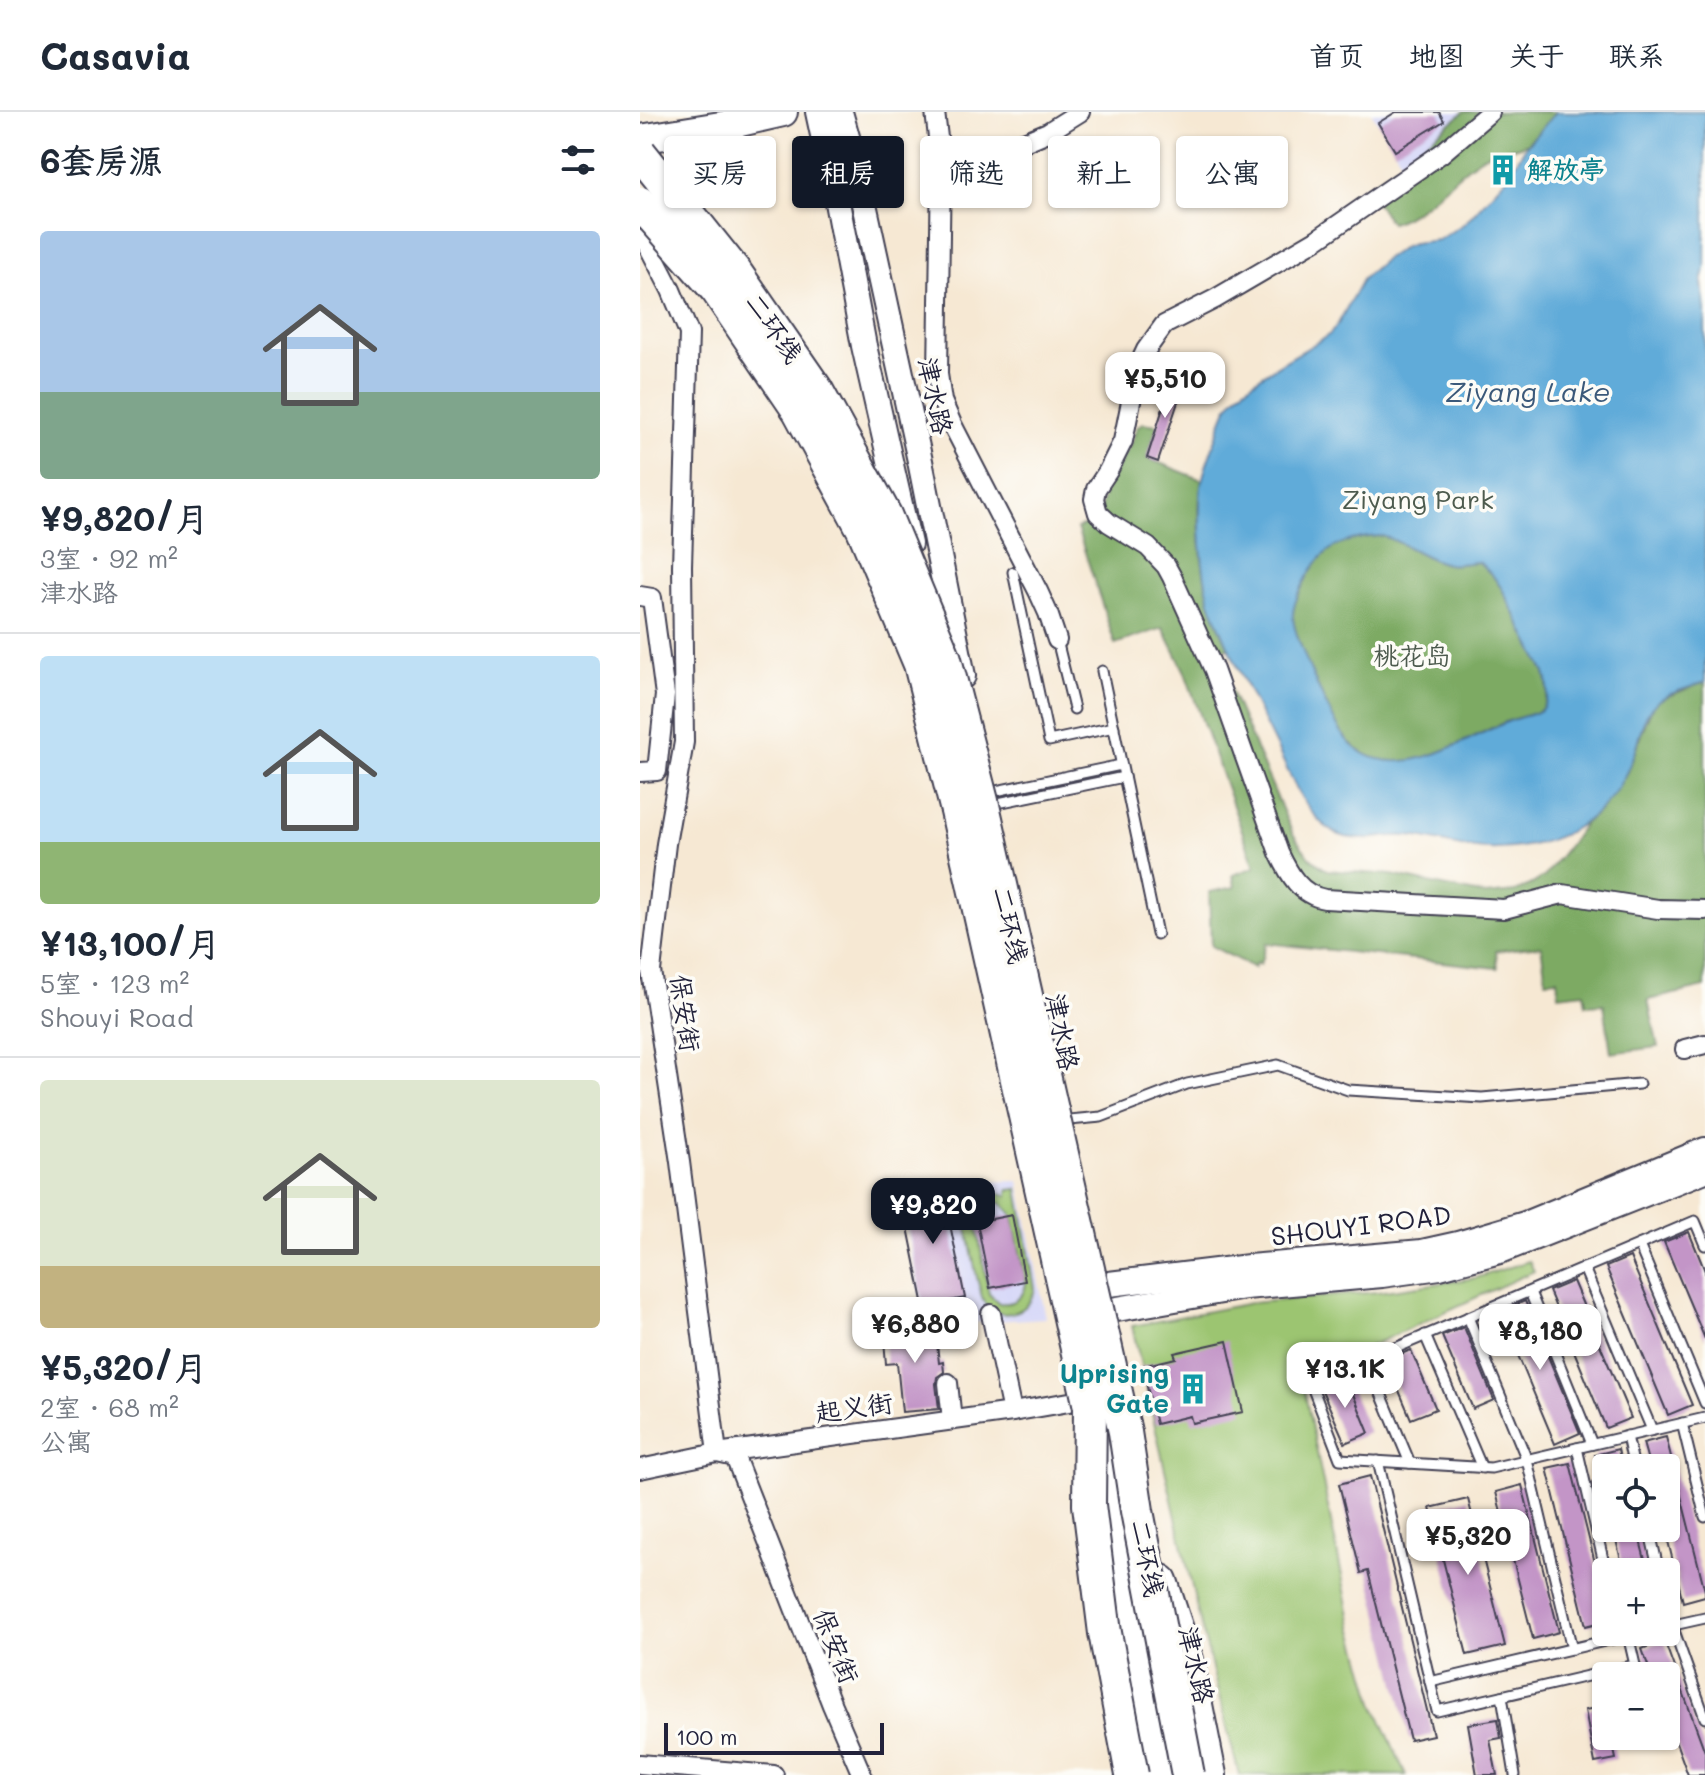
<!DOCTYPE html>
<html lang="zh">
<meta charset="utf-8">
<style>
:root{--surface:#fff;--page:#f2f2f3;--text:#1f2937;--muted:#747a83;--line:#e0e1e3;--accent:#111827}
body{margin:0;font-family:Mali,"LXGW WenKai TC",sans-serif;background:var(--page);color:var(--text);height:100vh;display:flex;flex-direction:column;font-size:30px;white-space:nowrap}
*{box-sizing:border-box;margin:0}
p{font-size:26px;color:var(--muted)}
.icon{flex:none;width:44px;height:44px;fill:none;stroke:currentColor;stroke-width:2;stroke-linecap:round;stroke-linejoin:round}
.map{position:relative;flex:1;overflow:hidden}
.drawer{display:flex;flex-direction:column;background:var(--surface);width:640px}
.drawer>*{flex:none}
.top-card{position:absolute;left:24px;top:24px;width:760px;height:72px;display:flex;gap:16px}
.controls{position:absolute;left:952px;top:1342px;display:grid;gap:16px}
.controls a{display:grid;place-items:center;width:88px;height:88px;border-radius:8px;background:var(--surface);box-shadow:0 2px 6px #0004;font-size:40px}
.scale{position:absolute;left:24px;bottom:20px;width:220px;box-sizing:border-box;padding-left:8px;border:4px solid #22223b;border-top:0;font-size:22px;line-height:28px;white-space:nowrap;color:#22223b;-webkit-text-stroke:6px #fdfcf7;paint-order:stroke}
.price{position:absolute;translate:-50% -68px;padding:0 18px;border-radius:16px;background:#fff;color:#222;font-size:26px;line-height:52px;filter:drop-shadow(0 2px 4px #0008)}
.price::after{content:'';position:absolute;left:50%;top:48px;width:24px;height:18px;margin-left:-12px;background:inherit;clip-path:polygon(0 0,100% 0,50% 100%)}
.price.selected{background:var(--accent);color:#fff}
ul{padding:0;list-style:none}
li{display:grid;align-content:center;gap:16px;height:424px;padding:0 40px}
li+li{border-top:2px solid var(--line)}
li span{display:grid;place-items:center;height:248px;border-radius:8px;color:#555}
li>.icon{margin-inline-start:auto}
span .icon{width:144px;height:144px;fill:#fffc;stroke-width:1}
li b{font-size:34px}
h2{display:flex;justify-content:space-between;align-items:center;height:96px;padding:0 40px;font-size:34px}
.pill{padding:0 28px;border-radius:8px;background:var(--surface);box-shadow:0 2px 6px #0004;font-size:28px;line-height:72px}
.pill.selected{background:var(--accent);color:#fff}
header{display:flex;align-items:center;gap:48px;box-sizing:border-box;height:112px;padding:0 40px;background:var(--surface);border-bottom:2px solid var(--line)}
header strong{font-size:38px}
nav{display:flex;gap:44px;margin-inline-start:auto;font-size:28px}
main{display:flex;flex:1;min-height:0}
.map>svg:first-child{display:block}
.built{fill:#d6d7f8}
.green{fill:#9cc571;stroke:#5f7456;stroke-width:2;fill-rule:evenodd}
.forest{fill:#7daa63;stroke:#50664f;stroke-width:2}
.water{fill:#61abd9;stroke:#42668a;stroke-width:2;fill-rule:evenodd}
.building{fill:#c395c7}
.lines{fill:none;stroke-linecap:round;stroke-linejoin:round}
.lane-casing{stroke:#424052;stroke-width:13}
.street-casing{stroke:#424052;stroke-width:22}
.secondary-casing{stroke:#424052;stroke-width:28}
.primary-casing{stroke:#424052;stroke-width:32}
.highway-casing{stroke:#424052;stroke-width:36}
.lane{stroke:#fff;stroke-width:9}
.street{stroke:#fff;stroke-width:18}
.secondary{stroke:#fff;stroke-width:24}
.primary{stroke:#fff;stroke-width:28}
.highway{stroke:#fff;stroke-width:32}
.highway-bridge-casing{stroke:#424052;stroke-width:36;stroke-linecap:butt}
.highway-bridge{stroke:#fff;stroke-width:32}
.labels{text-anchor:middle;stroke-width:7;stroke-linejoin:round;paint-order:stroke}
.culture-label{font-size:26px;font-weight:bold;fill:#0d838f;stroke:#fdfcf7;text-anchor:start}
.street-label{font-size:26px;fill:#22223b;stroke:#fdfcf7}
.park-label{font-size:26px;fill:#4d5b4e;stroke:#fdfcf7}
.water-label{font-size:28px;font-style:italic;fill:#3b597a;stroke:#fdfcf7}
</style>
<header>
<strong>Casavia</strong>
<nav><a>首页</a><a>地图</a><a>关于</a><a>联系</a></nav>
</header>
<main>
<section class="drawer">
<h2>6套房源<svg class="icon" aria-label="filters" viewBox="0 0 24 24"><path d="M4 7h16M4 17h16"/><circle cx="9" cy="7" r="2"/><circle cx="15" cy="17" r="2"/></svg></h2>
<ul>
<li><span style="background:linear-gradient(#a9c7e8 65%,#7fa58c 0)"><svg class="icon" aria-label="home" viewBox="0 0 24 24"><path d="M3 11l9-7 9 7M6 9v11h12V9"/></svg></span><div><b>¥9,820/月</b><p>3室 · 92 m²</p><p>津水路</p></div></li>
<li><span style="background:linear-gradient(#bfe0f5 75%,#8fb573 0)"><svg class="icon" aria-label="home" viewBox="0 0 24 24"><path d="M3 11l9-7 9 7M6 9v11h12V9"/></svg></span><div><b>¥13,100/月</b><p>5室 · 123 m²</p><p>Shouyi Road</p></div></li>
<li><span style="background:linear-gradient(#dfe7d0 75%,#c2b280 0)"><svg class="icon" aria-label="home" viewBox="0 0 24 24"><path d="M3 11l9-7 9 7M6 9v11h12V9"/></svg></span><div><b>¥5,320/月</b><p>2室 · 68 m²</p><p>公寓</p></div></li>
</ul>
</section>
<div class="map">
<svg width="1065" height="1663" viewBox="0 0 1065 1663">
<rect width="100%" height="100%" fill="#fdfcf7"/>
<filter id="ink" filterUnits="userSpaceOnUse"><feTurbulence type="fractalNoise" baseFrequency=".0125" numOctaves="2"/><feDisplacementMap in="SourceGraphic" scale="16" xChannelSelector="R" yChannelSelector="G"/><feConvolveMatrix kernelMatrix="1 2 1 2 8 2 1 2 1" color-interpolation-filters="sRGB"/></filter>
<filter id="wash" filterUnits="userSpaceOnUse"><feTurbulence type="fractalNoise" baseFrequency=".006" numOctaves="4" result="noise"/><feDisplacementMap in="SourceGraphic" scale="32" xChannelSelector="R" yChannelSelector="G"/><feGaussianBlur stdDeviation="1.8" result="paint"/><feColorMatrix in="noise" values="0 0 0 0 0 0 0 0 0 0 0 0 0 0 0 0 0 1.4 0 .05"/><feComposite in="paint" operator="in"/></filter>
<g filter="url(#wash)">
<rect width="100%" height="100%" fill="#f6e8d3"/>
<g class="built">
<path d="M731 0H824L762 50Z"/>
<path d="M379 1069 406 1206 309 1212 306 1195 283 1199 258 1071Z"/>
</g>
<g class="green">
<path d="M378 1077 395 1177C392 1188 386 1197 375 1200 364 1204 352 1201 345 1192 339 1184 329 1125 326 1110 328 1087 346 1075 368 1084V1078ZM350 1090 361 1091 372 1102 386 1171C384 1186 374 1193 359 1191L349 1182 335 1106 340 1096Z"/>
<path d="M889 1149 894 1159 667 1263 662 1267 713 1518 736 1597 766 1663H599L558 1501 492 1214 611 1191 737 1180 808 1170 836 1166Z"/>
</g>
<g class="forest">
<path d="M824 0H916C910 6 891 29 886 32 874 38 860 35 849 41 813 60 790 99 751 111L726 76 762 50Z"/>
<path d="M503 311 518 313 507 346 562 368C556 401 561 456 570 488 574 505 582 520 589 535L575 542 652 720C661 735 671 749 687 758L752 763 845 783 875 780 892 772 905 764 946 710 960 698 988 660 1001 622 1013 593 1023 586 1065 570V875L1008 888 1018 935 971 941 964 892 946 893 944 880 919 883 917 867 906 868 901 834 856 839 858 856 626 831 620 853 616 851 614 856 571 834 569 780 595 775 593 763 615 755 544 558 523 516 475 532 437 416 457 409 465 379 491 331 497 315Z"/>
<path d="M742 424C765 430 784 447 807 452 818 454 828 450 839 450L853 464 862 477 905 561C909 574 909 586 901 598 890 604 878 605 866 610 828 625 788 654 745 649 732 647 717 639 708 629 693 613 655 528 653 506 652 494 659 482 664 471 682 434 702 426 742 424Z"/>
</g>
<path class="water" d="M916 0H1065V156L1062 171 1065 198V570C1050 576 1027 580 1015 592 1003 603 999 626 994 641 978 692 938 725 886 734 866 738 846 738 826 735 806 732 787 725 767 724 742 722 719 733 695 721 666 706 649 660 635 632 619 600 603 567 588 534 582 519 575 505 570 489 561 457 558 409 561 375 563 359 570 344 575 329 580 316 583 301 591 290 608 267 664 240 690 222L698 212 723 166 745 147 765 134 773 131 798 128 825 111 867 65 886 34ZM742 424C765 430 784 447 807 452 818 454 828 450 839 450L853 464 862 477 905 561C909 574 910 586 901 598 890 604 878 605 867 610 829 625 781 658 739 647 728 645 715 638 708 629 693 613 655 528 653 506 652 497 657 485 661 477 680 437 698 426 742 424Z"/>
<g id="blocks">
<g class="building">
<path d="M756 0H799L804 9 755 39 738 11Z"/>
<path d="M532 268 544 272 518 350 507 346Z"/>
<path d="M302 1073 325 1186 284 1194 261 1081Z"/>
<path d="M372 1103 385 1169 350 1176 337 1110Z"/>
<path d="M1049 1120 1065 1159V1227L1024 1130Z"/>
<path d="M990 1145 1052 1293 1028 1303 966 1155Z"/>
<path d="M933 1169 991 1306 966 1316 909 1179Z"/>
<path d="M885 1189 940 1321 915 1332 860 1200Z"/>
<path d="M295 1213 299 1251 303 1250 304 1260 297 1265 296 1272 299 1297 262 1300 257 1251 246 1252 243 1217Z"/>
<path d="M824 1215 854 1288 833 1297 802 1224Z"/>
<path d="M587 1229 603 1300 552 1311 550 1304 516 1312 502 1254 536 1246 534 1241Z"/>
<path d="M771 1238 796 1297 771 1307 746 1248Z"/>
<path d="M706 1265 729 1321 705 1331 681 1276Z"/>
<path d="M1026 1325 1065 1479V1484L1043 1490 1026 1421V1356H1010L1003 1331Z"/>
<path d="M978 1337 982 1356H958L955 1343Z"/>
<path d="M930 1351 966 1495V1509L946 1514 907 1356Z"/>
<path d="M730 1364 793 1623 770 1628 728 1459 721 1461 699 1372Z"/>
<path d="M882 1373 919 1520 893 1527 856 1380Z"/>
<path d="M828 1387 865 1534 827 1543 790 1396Z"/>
<path d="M973 1416H997L1008 1460H984Z"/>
<path d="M1024 1528 1065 1640V1663H1048L1026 1603V1564H1012L1002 1537Z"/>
<path d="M966 1594V1624H971L976 1647 955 1651 945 1598Z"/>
<path d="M858 1607 861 1626 850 1628 857 1663H837L828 1612Z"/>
</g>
</g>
</g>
<g filter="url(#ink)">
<use href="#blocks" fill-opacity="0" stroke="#424052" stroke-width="2"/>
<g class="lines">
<g class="lane-casing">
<g id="lane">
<path d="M373 460 409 629 474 615"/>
<path d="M417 528 434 597"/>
<path d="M462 559 517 822"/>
<path d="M346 681 481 653"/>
<path d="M348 693 484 665"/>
<path d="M419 1009 461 1005 547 972 638 953 708 978 842 986 999 972"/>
<path d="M999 1133 1065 1291"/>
<path d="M1065 1133 1055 1109 671 1272 700 1347 851 1356 1065 1306"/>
<path d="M944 1156 1012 1318"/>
<path d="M890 1180 952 1332"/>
<path d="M828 1205 887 1348 932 1537"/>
<path d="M785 1223 842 1356"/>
<path d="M727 1248 770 1351"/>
<path d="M1042 1311 1065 1405"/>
<path d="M987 1324 994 1356"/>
<path d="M937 1336 966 1460"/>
<path d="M738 1349 797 1599 995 1553 988 1523"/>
<path d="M1009 1416 1019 1460"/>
<path d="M1026 1488 1032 1513 1065 1606"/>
<path d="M1029 1514 1065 1506"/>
<path d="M790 1570 1003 1520"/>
<path d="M862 1584 875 1663"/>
</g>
</g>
<g class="street-casing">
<g id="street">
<path d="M295 0 301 51 298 262 302 289 312 312 398 479 408 501 417 528"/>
<path d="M850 0 802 41 676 128 575 187 524 213 506 238 498 255 483 329 468 359 456 377 454 387 458 401 469 411 508 435 526 454 532 465 574 558 639 741C649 762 660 783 685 787L864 797 922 782 1018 797 1065 798"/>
<path d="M301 51 384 30 408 20 440 0"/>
<path d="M0 118 31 178 49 221 42 454 44 630 26 732 11 859 40 1050 77 1341 95 1345 192 1593 222 1663"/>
<path d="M0 484 12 486 25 583 17 659 0 660"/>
<path d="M1045 937 1065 932"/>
<path d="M351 1202 372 1300"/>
<path d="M308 1271 312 1308"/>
<path d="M0 1357 77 1341 372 1300 435 1289"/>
<path d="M0 1652 134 1663"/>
</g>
</g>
<g class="secondary-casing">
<g id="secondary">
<path d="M178 0 193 69 224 234 269 432"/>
<path d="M200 0 218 64 280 349 323 564"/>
<path d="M436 1176 609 1155 782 1140 818 1132 885 1112 1065 1038"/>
<path d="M442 1203 605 1175 742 1163 800 1155 860 1139 1065 1058"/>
</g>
</g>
<g class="primary-casing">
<path id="primary" d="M0 27 87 13 143 0"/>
</g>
<g class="highway-casing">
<g id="highway">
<path d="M457 1325 521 1663"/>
<path d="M521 1469 547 1548 570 1663"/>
</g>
</g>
<use href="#lane" class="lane"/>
<use href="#street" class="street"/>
<use href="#secondary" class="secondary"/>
<use href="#primary" class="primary"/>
<use href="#highway" class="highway"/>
<g class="highway-bridge-casing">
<g id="highway-bridge">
<path d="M0 41 96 161 176 277 245 403 305 547 342 689 485 1320 497 1399 548 1663"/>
<path d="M0 91 77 178 159 299 223 417 280 552 317 699 450 1295 449 1393 465 1521 492 1663"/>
</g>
</g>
<use href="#highway-bridge" class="highway-bridge"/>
</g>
</g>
<defs>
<g id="building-bare" transform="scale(2.4)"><path d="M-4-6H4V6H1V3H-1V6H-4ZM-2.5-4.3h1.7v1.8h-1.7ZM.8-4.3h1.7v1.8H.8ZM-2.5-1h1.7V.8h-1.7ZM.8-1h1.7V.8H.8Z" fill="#0f9aa8" stroke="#fdfcf7" stroke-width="2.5" paint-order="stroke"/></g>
</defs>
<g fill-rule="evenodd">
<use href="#building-bare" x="863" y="58"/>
<use href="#building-bare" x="553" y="1277"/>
</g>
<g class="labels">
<g class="culture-label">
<text x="887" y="67">解放亭</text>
<text x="529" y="1271" text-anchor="end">Uprising<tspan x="529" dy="30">Gate</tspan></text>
</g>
<g class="street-label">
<text transform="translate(134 216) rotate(55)" y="9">二环线</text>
<text transform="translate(295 284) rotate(78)" y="9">津水路</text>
<text transform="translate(370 813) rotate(77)" y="9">二环线</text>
<text transform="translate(45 901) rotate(82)" y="9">保安街</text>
<text transform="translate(422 920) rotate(79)" y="9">津水路</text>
<text transform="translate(721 1114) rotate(-7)" y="9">SHOUYI ROAD</text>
<text transform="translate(214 1296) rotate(-8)" y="9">起义街</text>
<text transform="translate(507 1446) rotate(79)" y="9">二环线</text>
<text transform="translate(196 1534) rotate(68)" y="9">保安街</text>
<text transform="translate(556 1553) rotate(77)" y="9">津水路</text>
</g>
<g class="park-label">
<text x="778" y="397">Ziyang Park</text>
<text x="772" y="553">桃花岛</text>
</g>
<g class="water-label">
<text x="888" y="290">Ziyang Lake</text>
</g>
</g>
</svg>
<div class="controls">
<a><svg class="icon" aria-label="locate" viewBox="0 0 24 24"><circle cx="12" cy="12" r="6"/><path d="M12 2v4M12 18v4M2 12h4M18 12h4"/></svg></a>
<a>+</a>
<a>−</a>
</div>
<div class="scale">100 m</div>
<b class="price" style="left:525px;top:308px">¥5,510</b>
<b class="price selected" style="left:293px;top:1134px">¥9,820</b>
<b class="price" style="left:275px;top:1253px">¥6,880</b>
<b class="price" style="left:900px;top:1260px">¥8,180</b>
<b class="price" style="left:705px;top:1298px">¥13.1K</b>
<b class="price" style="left:828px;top:1465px">¥5,320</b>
<div class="top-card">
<a class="pill">买房</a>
<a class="pill selected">租房</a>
<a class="pill">筛选</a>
<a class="pill">新上</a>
<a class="pill">公寓</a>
</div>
</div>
</main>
